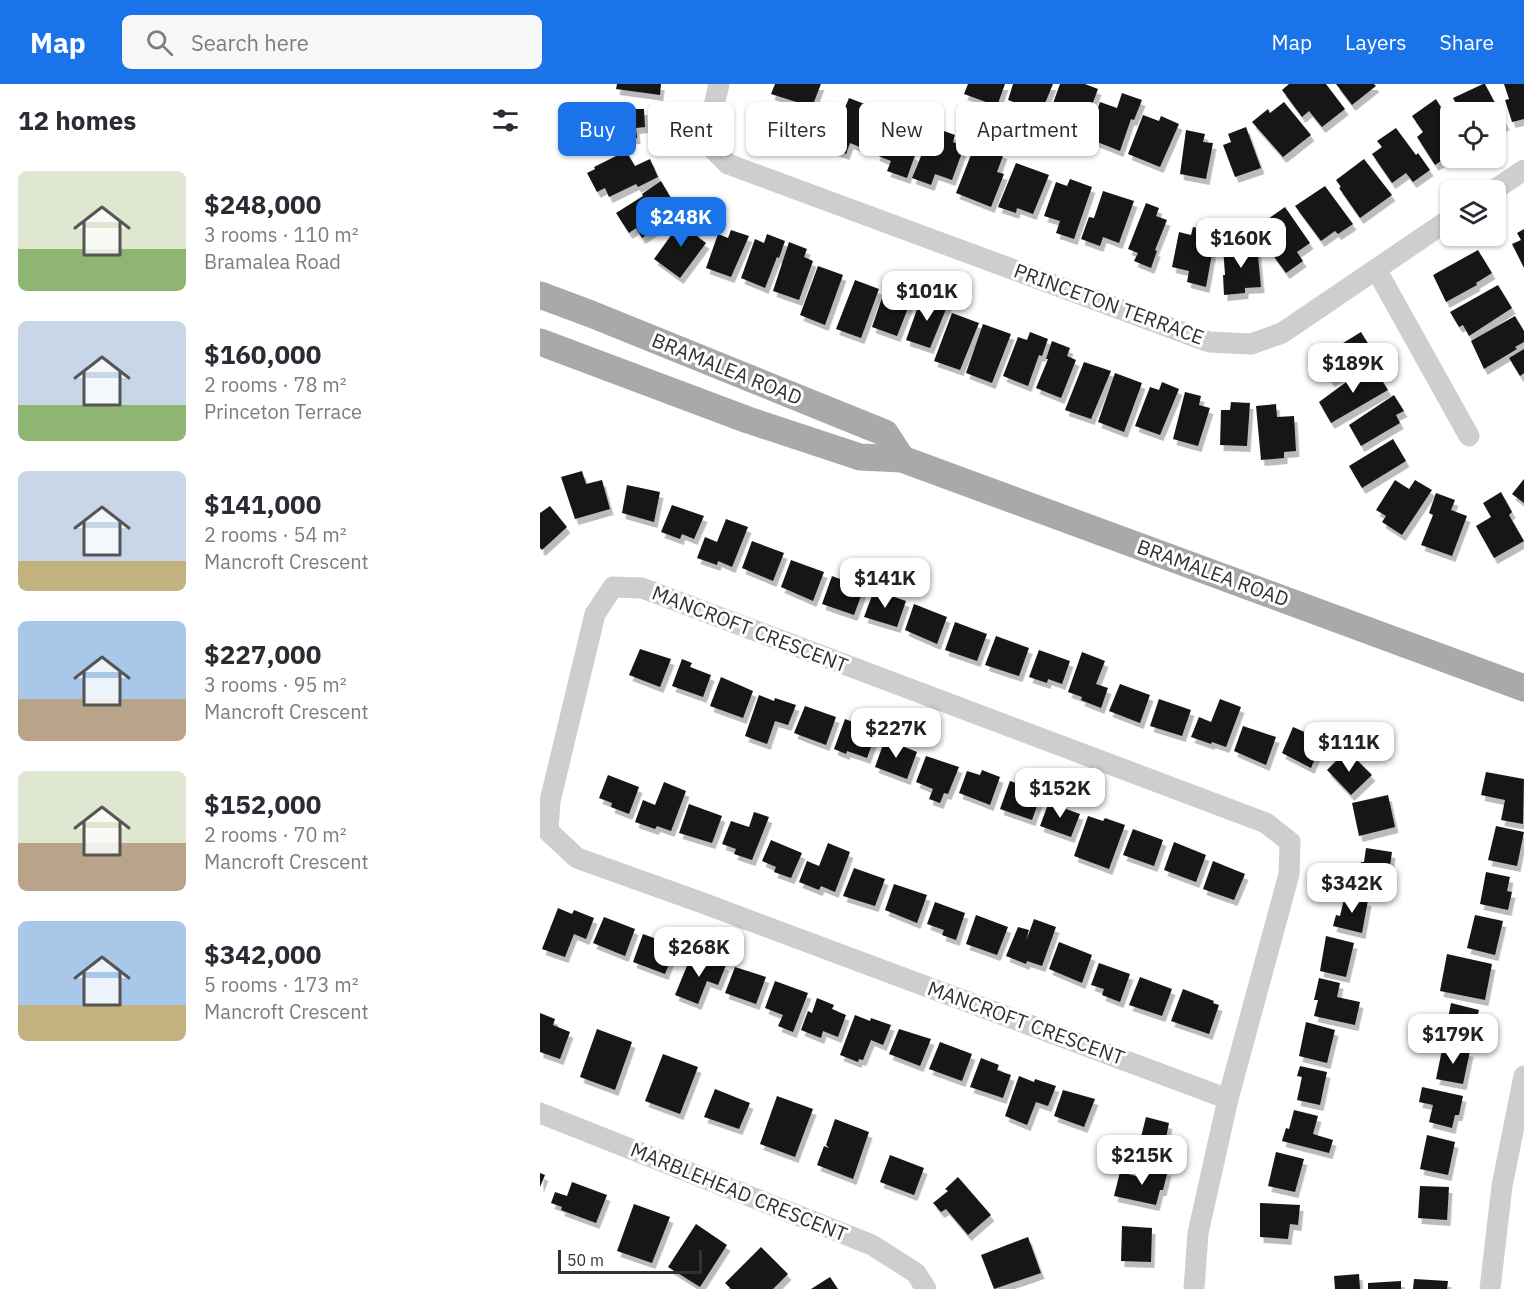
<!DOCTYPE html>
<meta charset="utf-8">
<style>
:root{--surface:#fff;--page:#f7f7f7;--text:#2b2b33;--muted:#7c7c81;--accent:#1a73e8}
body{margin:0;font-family:"IBM Plex Sans",sans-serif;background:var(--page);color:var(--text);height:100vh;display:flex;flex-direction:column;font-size:22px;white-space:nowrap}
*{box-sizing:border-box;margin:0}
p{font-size:20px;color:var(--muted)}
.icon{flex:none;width:33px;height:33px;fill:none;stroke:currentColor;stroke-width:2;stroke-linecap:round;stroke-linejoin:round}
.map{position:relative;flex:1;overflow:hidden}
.side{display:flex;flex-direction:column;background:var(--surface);width:540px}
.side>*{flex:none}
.hud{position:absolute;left:18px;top:18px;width:570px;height:54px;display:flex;gap:12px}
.buttons{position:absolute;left:900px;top:18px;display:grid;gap:12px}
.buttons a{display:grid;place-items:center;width:66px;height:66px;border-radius:9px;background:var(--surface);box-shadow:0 2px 4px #0004;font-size:30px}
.scale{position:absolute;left:18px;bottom:15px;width:144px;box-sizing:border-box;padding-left:6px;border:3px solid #313131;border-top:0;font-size:16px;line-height:21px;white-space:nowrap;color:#313131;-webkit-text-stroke:4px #fff;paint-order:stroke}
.price{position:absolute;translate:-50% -51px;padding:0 14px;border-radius:12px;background:#fff;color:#222;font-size:20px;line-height:39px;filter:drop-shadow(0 2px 3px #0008)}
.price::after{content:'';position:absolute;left:50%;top:36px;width:18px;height:14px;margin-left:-9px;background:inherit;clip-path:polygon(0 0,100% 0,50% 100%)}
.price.active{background:var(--accent);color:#fff}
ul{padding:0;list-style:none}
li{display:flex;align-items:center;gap:18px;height:150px;padding:0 18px}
li span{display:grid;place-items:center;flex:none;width:168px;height:120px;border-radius:9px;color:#555}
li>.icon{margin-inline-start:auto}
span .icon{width:72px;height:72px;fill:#fffc;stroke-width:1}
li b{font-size:26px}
h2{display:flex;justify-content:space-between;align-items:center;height:72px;padding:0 18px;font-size:26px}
.tag{padding:0 21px;border-radius:9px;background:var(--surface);box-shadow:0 2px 4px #0004;font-size:21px;line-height:54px}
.tag.active{background:var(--accent);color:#fff}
header{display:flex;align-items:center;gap:36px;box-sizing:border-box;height:84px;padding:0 30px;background:var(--accent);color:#fff}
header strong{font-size:28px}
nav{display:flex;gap:33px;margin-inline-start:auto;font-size:21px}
.search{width:420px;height:54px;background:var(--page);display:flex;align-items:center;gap:15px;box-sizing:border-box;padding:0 21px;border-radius:9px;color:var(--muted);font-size:22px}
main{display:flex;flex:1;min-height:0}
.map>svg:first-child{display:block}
.building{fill:#181818;filter:url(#shadow)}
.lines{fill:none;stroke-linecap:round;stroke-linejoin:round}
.minor{stroke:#cecece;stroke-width:21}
.major{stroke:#a9a9a9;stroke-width:27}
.labels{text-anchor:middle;stroke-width:6;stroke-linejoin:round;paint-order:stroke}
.street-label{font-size:20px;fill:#313131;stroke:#fff}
</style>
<header>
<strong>Map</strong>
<div class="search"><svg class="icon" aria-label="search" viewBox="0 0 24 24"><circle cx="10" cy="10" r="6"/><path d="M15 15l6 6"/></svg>Search here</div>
<nav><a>Map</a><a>Layers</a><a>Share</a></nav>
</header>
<main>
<section class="side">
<h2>12 homes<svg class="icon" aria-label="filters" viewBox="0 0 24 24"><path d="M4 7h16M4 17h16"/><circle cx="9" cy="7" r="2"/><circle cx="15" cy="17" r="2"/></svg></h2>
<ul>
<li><span style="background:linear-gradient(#dfe7d0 65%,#8fb573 0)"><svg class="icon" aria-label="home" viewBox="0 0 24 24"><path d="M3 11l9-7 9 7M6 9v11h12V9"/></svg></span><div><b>$248,000</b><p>3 rooms · 110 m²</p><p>Bramalea Road</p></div></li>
<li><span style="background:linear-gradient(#c9d6e8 70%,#8fb573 0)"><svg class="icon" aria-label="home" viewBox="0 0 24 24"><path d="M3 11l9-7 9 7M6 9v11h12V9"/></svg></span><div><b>$160,000</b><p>2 rooms · 78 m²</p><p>Princeton Terrace</p></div></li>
<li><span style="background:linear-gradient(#c9d6e8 75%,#c2b280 0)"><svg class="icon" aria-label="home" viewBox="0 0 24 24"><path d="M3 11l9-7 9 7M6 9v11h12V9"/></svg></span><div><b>$141,000</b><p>2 rooms · 54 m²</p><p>Mancroft Crescent</p></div></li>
<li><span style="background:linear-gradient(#a9c7e8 65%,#b9a48a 0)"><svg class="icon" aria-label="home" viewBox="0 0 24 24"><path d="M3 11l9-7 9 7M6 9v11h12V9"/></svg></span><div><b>$227,000</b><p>3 rooms · 95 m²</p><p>Mancroft Crescent</p></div></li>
<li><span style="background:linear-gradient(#dfe7d0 60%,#b9a48a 0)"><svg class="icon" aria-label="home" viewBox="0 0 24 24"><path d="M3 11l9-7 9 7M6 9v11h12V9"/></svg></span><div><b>$152,000</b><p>2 rooms · 70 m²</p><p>Mancroft Crescent</p></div></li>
<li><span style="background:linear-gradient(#a9c7e8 70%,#c2b280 0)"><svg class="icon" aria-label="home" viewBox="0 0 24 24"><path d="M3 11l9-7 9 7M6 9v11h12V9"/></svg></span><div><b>$342,000</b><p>5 rooms · 173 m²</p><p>Mancroft Crescent</p></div></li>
</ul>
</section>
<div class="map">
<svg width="984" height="1205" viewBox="0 0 984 1205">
<defs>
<filter id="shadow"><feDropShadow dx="3.5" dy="6" stdDeviation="0" flood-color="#0004"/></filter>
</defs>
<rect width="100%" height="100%" fill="#fff"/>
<g class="building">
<path d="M77 0H121L120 11 76 5Z"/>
<path d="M235 0H281L272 23 231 10Z"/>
<path d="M428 0H465L457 22 424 10Z"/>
<path d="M473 0H513L498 36 476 28 479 20 468 16Z"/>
<path d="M520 0H545L558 5 543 45 529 40 526 49 508 42 511 34 508 33Z"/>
<path d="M749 0H786L805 25 782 43 769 27 762 33 742 6Z"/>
<path d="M796 0H834L836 2 812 21Z"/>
<path d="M943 0H945L966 40 956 45V28H920L913 14Z"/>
<path d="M964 0H984V35L972 38 965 16 969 15Z"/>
<path d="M582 9 602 16 594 36 591 35 580 67 547 54 560 18 577 24Z"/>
<path d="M309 14 330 22 328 29 339 33 327 66 310 59 306 70 288 64Z"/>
<path d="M896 15 910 38V71L895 81 877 53 883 48 872 32Z"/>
<path d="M744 18 771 51 743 73 712 38 728 25 730 29Z"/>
<path d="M236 19 272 32 260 66 223 52Z"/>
<path d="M81 25H104L105 43 96 44 97 54 56 55 55 28H81Z"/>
<path d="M350 30 381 41 371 69 375 71 367 94 347 87 351 77 336 71Z"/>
<path d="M603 31 619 37 621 32 639 40 620 83 588 70Z"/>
<path d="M393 43 415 51 413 58 424 63 412 96 395 90 391 101 372 94Z"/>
<path d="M706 43 721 84 695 93 683 61 691 58 688 50Z"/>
<path d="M856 44 876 71 878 69 890 86 873 98 866 89 852 99 832 70 842 63 837 57Z"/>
<path d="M646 46 665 50 663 58 673 59 666 95 640 90Z"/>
<path d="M436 58 464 69 457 88 464 90 451 123 416 109Z"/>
<path d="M86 67 95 82 110 75 118 93 98 103 96 100 69 113 65 104 57 108 47 89 55 85 54 83Z"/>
<path d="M824 75 852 111 820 134 799 104 801 103 796 96Z"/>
<path d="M476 79 509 91 493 130 477 124 476 129 458 123Z"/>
<path d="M530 95 552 103 534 155 516 149 520 137 504 132 516 98 527 102Z"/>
<path d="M121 97 131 114 122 120 131 135 102 154 96 144 89 149 76 129 103 112 102 110Z"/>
<path d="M785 102 813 140 798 150 795 147 781 157 755 122Z"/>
<path d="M563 107 594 117 579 159 563 153 560 162 541 155 549 133 554 134Z"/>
<path d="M606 119 619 124 616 132 627 136 615 166 617 167 611 184 594 177 598 169 588 165Z"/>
<path d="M745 123 770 159 757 168 763 177 746 189 732 170 735 167 718 142Z"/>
<path d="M143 131 159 143 154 150 166 159 140 194 114 175 132 150 130 149Z"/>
<path d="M653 143 676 148 666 203 647 198 649 187 632 183 639 148 651 151Z"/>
<path d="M984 145V184L972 160 981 156 977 149Z"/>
<path d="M191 146 209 152 191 193 166 184 178 150 188 154Z"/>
<path d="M227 150 245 157 239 174 237 173 225 204 201 194 215 155 224 159Z"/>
<path d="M249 158 267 165 264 173 273 177 259 216 233 207Z"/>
<path d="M717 161 721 203 705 204V209L684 211 683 191H685L683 163Z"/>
<path d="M938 166 952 189 936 199 937 201 906 218 893 191Z"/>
<path d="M278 182 303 191 285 241 260 231Z"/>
<path d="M315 196 339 205 321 254 296 245Z"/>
<path d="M348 196 364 202 362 210 372 214 357 252 332 243Z"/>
<path d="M958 201 972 224 929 252 923 241 919 243 910 228Z"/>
<path d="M392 211 409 218 390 264 366 256 380 217 389 220Z"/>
<path d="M412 229 439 239 420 286 394 277Z"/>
<path d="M975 232 984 247V258L975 263 977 265 944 285 931 257Z"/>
<path d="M443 240 471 250 452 299 426 289Z"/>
<path d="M490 248 508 255 502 272 499 271 488 302 463 292 478 253 487 256Z"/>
<path d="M821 248 835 271 791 297 777 275Z"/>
<path d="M512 257 530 264 527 272 536 276 521 314 496 304 508 275H506Z"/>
<path d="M984 265V289L980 292 969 274Z"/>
<path d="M544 278 571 287 551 335 525 326Z"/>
<path d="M833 282 848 306 791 339 779 318 809 296Z"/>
<path d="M575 289 602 299 584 348 558 338Z"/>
<path d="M622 298 639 305 620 351 595 342 610 303 619 306Z"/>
<path d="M645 308 661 312 659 321 670 324 658 362 633 355Z"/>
<path d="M854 311 864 327 856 331 860 339 821 362 809 341Z"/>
<path d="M691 318 710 319 707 362 680 361 681 326H690Z"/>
<path d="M736 320 737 333 754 332 756 367 744 368V374L721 376 716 322Z"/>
<path d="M853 355 866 377 822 404 809 382Z"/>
<path d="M42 387 46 400 62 396 70 425 35 435 21 393Z"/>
<path d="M984 395V419L972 410Z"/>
<path d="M855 396 869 405 875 396 892 406 862 451 842 438 846 432 836 426Z"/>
<path d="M87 401 120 408 114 438 82 429Z"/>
<path d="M961 408 972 428 969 431 984 457 954 474 936 442 951 433 943 419Z"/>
<path d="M896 409 915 416 911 426 927 432 912 472 881 461 893 431 889 429Z"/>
<path d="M132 421 164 432 154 455 142 450 140 455 121 448Z"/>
<path d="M10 422 27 443 2 466 0 464V429Z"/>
<path d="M186 435 208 443 192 483 178 477 177 481 157 474 165 453 177 458Z"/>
<path d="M212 457 244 469 233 497 202 484Z"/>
<path d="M251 476 284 488 273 517 241 503Z"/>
<path d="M292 492 324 504 314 531 282 520Z"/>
<path d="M334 506 366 517 357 543 324 533Z"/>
<path d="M374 520 407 533 397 560 365 546Z"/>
<path d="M415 538 447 550 437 577 405 566Z"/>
<path d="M456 552 489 564 479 592 445 581Z"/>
<path d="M100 565 131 575 120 603 89 591Z"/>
<path d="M499 566 530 577 522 600 508 595 507 599 489 593Z"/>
<path d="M542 568 565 577 556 600 568 604 561 624 541 616 542 613 528 608Z"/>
<path d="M142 575 152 579 150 583 171 591 163 613 132 602Z"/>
<path d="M181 593 213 607 203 634 170 622Z"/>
<path d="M580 600 610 611 600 639 569 627Z"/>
<path d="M219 611 234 617 235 614 256 621 248 641 235 637 227 660 205 652Z"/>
<path d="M619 615 651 626 642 652 610 642Z"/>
<path d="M680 615 701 623 686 663 672 658 671 660 651 653 659 633 671 638Z"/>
<path d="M265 622 296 633 286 661 254 649Z"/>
<path d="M305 635 318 640 316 645 335 652 327 674 307 667 306 670 294 665Z"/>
<path d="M703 642 736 653 726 681 694 667Z"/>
<path d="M753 643 783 656 771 684 742 669Z"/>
<path d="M345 655 377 668 367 695 335 683Z"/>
<path d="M807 666 832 691 811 711 787 686Z"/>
<path d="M386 672 419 683 408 710 404 709 400 719 389 715 393 705 376 698Z"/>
<path d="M442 686 460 693 450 721 419 709 427 687 440 691Z"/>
<path d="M946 688 984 695 983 740 961 736 965 716 941 711Z"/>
<path d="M68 691 99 703 89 730 71 723 72 719 59 714Z"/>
<path d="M470 697 502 708 492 736 460 725Z"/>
<path d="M124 698 146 707 131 747 117 742 115 745 95 738 103 716 115 721Z"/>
<path d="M848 711 855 743 819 752 812 719Z"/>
<path d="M510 715 528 722 526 725 540 730 531 753 500 742Z"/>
<path d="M149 720 182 732 172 759 139 749Z"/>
<path d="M214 728 229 733 212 776 194 770 196 765 182 760 191 737 209 743Z"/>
<path d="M548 732 563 737 565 734 585 741 569 785 534 772Z"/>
<path d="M956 742 984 748 977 782 948 776Z"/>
<path d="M593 745 623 756 614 782 583 771Z"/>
<path d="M231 756 262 769 251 794 234 788 236 783 222 777Z"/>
<path d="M634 758 666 771 656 798 624 786Z"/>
<path d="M288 759 310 768 295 808 281 802 279 806 259 798 267 777 279 782Z"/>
<path d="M826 764 852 768 847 803 818 798 821 778H824Z"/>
<path d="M673 777 705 790 694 816 663 805Z"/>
<path d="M314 784 345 795 335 822 303 812Z"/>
<path d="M946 788 970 793 967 807 972 808 968 826 940 820Z"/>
<path d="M354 800 387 811 377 839 345 826Z"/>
<path d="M805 811 828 816 822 849 793 842 796 831 800 832Z"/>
<path d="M395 818 425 829 416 856 402 851 404 846 387 840Z"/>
<path d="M18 824 32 830 34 826 54 834 46 855 34 850 25 873 2 865Z"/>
<path d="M436 831 468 843 457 871 426 860Z"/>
<path d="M935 831 963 837 955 871 927 864Z"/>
<path d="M64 833 95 845 85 872 53 859Z"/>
<path d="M494 835 516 843 502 882 487 877 486 880 466 872 478 843 489 846 486 857Z"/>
<path d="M103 850 122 857 120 861 134 867 125 890 93 878Z"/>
<path d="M786 852 814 859 806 893 780 887Z"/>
<path d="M519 858 552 871 542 899 509 885Z"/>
<path d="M907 870 952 880 945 916 900 907Z"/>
<path d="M151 872 165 877 167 874 186 881 178 901 167 897 158 920 135 911Z"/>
<path d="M559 879 590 890 580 918 562 911 564 905 551 901Z"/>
<path d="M195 883 226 893 216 920 185 909Z"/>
<path d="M600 893 632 905 622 932 589 921Z"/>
<path d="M779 894 800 899 797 913 820 918 815 941 774 932 778 916H774Z"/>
<path d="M235 897 268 909 253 948 238 942 243 931 225 924Z"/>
<path d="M643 905 674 917 673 919 679 921 669 950 631 937Z"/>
<path d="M277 914 294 921 292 925 306 931 298 953 283 947 281 954 261 946 268 927 272 929Z"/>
<path d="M911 919 939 926 931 957 905 950Z"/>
<path d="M0 929 15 935 13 941 30 948 20 975 0 968Z"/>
<path d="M315 931 330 937 331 934 351 941 343 961 331 956 323 976 319 975 318 978 300 971Z"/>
<path d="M766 938 795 946 787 979 759 972Z"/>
<path d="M57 945 92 958 75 1006 40 993Z"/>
<path d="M359 945 391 955 380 982 349 970Z"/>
<path d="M400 958 432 970 422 997 389 985Z"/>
<path d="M903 961 930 967 923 1000 896 995Z"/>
<path d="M123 970 158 983 140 1030 105 1017Z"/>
<path d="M441 974 459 981 457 986 471 991 463 1014 430 1003Z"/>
<path d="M760 982 787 988 780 1021 757 1016 762 993 757 992Z"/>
<path d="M479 992 494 998 495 995 516 1002 508 1022 496 1018 487 1041 465 1032Z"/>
<path d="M882 1003 923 1012 919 1031H915L912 1044 889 1038 893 1021 879 1018Z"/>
<path d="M175 1005 210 1019 199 1045 164 1033Z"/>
<path d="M523 1006 555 1015 544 1043 514 1032Z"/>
<path d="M237 1012 273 1025 255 1073 220 1060Z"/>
<path d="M754 1026 778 1032 773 1050 793 1056 789 1069 742 1057 746 1044 749 1045Z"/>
<path d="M606 1033 629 1039 626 1054H629L625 1071 598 1065Z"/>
<path d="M295 1035 329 1048 313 1095 277 1081 284 1062 289 1064 286 1061Z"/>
<path d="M887 1051 915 1058 908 1091 880 1085Z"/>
<path d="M736 1068 764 1075 755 1108 728 1102Z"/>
<path d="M350 1071 384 1084 374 1111 340 1098Z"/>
<path d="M607 1081 628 1086 623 1106H620L616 1121 574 1112 580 1088 604 1094Z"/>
<path d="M0 1089 5 1091 0 1103Z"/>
<path d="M418 1093 451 1131 428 1151 406 1125 401 1128 393 1119 408 1107 405 1105Z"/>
<path d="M32 1098 67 1111 56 1139 21 1126 22 1123 11 1119 15 1108 27 1112Z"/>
<path d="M880 1102 909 1103 907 1136 878 1134Z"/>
<path d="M720 1119 760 1121 758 1141 750 1140 748 1155 720 1153Z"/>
<path d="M94 1120 130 1133 112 1179 77 1167Z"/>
<path d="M156 1140 187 1161 160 1203 128 1183Z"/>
<path d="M582 1142 612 1144 611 1178 581 1177Z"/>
<path d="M488 1153 501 1189 454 1205 441 1171Z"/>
<path d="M221 1163 248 1190 233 1205H191L185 1199Z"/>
<path d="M819 1190 820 1205H795L794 1192Z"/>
<path d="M290 1193 298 1205H271Z"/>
<path d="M874 1195 908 1197 907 1205H873Z"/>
<path d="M861 1197V1205H828V1199Z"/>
</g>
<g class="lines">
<g class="minor">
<path d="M179 0 169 43 174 66 188 80 669 258 711 260 742 249 910 135"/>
<path d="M954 106 984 86"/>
<path d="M836 185 929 352"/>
<path d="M0 1029 332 1161 376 1189 386 1205"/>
<path d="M654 1205 658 1149 688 1015 749 790 750 758 726 739 102 504 73 503 55 530 10 717 8 747 37 774 160 818 688 1015"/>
<path d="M950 1205 962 1102 984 992"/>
</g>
<g class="major">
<path d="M0 211 51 230 345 349 362 375"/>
<path d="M0 258 208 336 320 373 362 375 984 604"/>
</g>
</g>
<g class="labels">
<g class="street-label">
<text transform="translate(569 220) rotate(20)" y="7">PRINCETON TERRACE</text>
<text transform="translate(187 285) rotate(22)" y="7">BRAMALEA ROAD</text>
<text transform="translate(673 489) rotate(20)" y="7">BRAMALEA ROAD</text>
<text transform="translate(210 545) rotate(21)" y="7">MANCROFT CRESCENT</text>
<text transform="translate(486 939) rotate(20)" y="7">MANCROFT CRESCENT</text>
<text transform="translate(199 1108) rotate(22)" y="7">MARBLEHEAD CRESCENT</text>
</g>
</g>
</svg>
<div class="buttons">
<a><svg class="icon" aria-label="locate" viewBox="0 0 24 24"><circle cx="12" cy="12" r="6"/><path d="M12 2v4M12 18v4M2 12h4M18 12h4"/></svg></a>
<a><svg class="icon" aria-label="layers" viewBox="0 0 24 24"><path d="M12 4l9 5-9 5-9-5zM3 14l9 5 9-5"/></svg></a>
</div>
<div class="scale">50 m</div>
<b class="price active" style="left:141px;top:164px">$248K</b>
<b class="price" style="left:701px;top:185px">$160K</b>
<b class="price" style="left:387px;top:238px">$101K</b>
<b class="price" style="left:813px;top:310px">$189K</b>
<b class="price" style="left:345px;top:525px">$141K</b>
<b class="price" style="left:356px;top:675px">$227K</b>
<b class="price" style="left:809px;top:689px">$111K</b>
<b class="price" style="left:520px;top:735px">$152K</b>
<b class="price" style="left:812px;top:830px">$342K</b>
<b class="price" style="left:159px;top:894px">$268K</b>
<b class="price" style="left:913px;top:981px">$179K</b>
<b class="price" style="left:602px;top:1102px">$215K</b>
<div class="hud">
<a class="tag active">Buy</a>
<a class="tag">Rent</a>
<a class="tag">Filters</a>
<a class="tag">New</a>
<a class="tag">Apartment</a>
</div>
</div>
</main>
